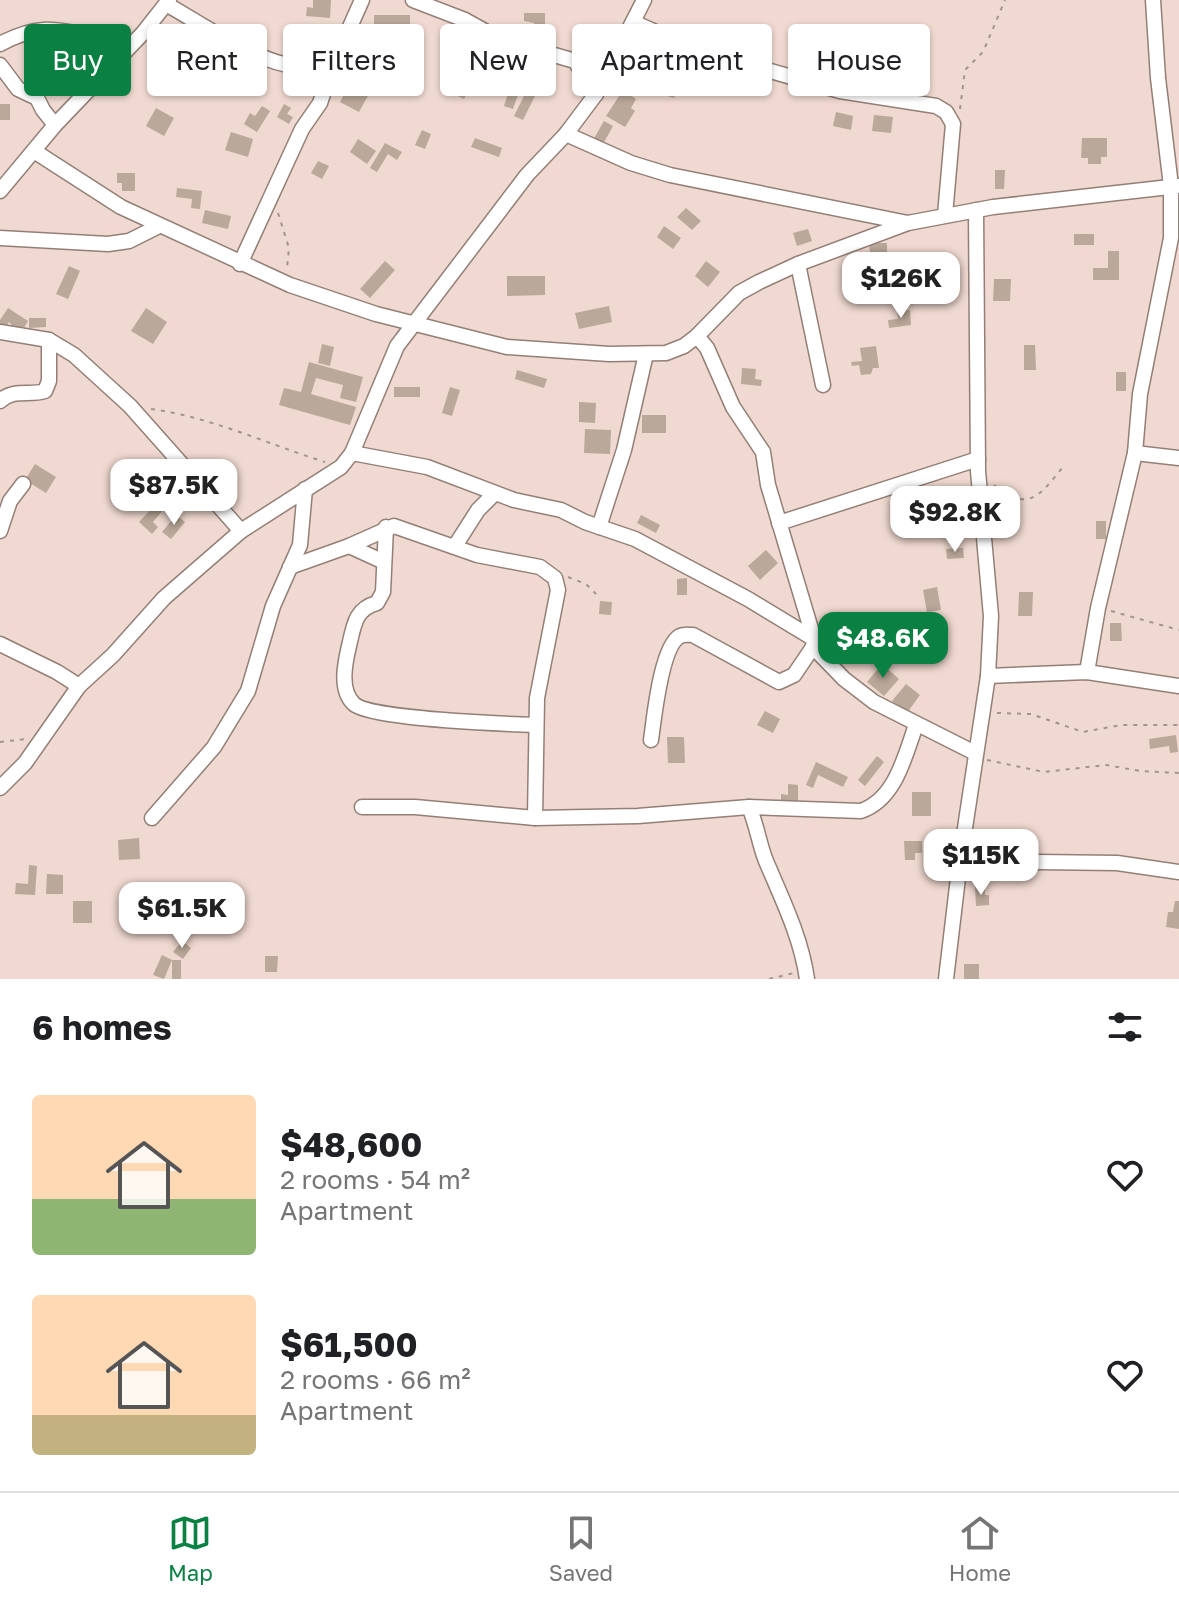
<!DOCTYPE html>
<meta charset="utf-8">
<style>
:root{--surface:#fff;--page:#f2f2f2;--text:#202124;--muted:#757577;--line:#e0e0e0;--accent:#0b8043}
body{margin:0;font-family:"Golos Text",sans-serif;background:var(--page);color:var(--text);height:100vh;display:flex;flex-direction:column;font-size:30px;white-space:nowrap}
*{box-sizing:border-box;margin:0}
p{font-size:26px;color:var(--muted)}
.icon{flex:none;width:44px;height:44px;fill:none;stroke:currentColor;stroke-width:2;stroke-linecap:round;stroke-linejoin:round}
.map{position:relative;height:979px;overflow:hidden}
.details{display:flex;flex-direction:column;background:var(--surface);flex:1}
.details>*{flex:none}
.guide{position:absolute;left:24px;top:24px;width:1132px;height:72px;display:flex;gap:16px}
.price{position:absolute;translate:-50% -68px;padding:0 18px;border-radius:16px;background:#fff;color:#222;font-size:26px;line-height:52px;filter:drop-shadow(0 2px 4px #0008)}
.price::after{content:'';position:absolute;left:50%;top:48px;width:24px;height:18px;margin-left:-12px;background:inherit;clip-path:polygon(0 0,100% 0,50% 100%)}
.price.selected{background:var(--accent);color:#fff}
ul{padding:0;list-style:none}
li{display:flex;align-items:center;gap:24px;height:200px;padding:0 32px}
li span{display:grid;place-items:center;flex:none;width:224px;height:160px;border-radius:8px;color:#555}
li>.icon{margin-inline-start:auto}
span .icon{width:96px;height:96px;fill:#fffc;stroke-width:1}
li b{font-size:34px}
h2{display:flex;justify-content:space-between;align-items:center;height:96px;padding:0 32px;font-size:34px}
.chip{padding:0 28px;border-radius:8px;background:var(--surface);box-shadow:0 2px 6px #0004;font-size:28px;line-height:72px}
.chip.selected{background:var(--accent);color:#fff}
.tab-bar{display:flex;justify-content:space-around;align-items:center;height:112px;border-top:2px solid var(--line);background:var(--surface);font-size:22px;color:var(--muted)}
.tab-bar a{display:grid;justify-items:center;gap:4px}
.tab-bar .selected{color:var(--accent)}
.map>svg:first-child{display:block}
.building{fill:#baa89a}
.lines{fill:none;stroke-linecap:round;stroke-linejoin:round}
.minor-casing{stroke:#937f76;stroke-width:17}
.path{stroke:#a4938c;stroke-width:2;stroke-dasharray:4 6;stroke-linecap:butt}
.minor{stroke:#fff;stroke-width:14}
</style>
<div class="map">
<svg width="1179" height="979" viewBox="0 0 1179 979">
<rect width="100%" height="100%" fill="#f0d9d0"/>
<g class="building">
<path d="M313 0H331L330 18 306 16 307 7 313 8Z"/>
<path d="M524 13H545V32H534V23L524 21Z"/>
<path d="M374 15H410V33L374 34Z"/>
<path d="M298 25 315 32 307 49 299 46 294 57 285 53Z"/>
<path d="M655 66 674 72 672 77 679 79 674 98 667 96 668 90 659 88 657 93 648 91Z"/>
<path d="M442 69H456V84H445V78H442Z"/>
<path d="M516 69 526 72 513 109 504 106Z"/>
<path d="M533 78 542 82 523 120 514 116Z"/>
<path d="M462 79 472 84 464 99 454 94Z"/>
<path d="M351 82 370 92 359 112 340 102Z"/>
<path d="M623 90 636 99 631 108 635 111 625 127 606 116Z"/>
<rect x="0" y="104" width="10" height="16"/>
<path d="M284 104 291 108 287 114 293 117 289 124 277 117Z"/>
<path d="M262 106 270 111 257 132 244 124 250 113 255 116Z"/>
<path d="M156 108 174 118 164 136 146 126Z"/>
<path d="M836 112 853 116 851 130 833 126Z"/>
<path d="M874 115 893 117 891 133 872 131Z"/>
<path d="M604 121 613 126 602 146 593 140Z"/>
<path d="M422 130 431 134 425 149 415 145Z"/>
<path d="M231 132 253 139 248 157 225 150Z"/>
<path d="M475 138 502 148 499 157 471 147Z"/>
<path d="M1082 138H1107V157H1101V164H1088V158H1081Z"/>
<path d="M358 139 376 151 367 164 350 152Z"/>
<path d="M385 143 402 152 397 160 388 154 377 172 370 168Z"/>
<path d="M318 161 329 166 322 179 311 173Z"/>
<path d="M995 170H1005L1004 189H995Z"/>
<path d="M117 173H135V191H122V183H117Z"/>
<path d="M177 188 202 191 200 209 191 208 192 199 176 197Z"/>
<path d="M686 208 701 221 692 230 677 217Z"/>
<path d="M205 210 231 216 228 229 202 223Z"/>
<path d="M664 226 681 238 673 249 657 237Z"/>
<path d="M808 229 812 241 797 246 793 233Z"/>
<rect x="1074" y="234" width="20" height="11"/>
<path d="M869 243H887V252L870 253Z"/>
<path d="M1108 251H1119V280H1093V268H1108Z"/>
<path d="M385 261 395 270 370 298 360 289Z"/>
<path d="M706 261 720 272 708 287 695 276Z"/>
<path d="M69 266 80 271 68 299 56 294Z"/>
<path d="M507 276H545V295L507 296Z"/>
<path d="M994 279H1011L1010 301H993Z"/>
<path d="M609 306 612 322 579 329 575 313Z"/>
<path d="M8 308 28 321 20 334 9 322 5 328 0 325V320Z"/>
<path d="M146 308 167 322 153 344 131 331Z"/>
<path d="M910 310 911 325 889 328 888 320 898 319 897 311Z"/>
<path d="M29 318H46V327L29 328Z"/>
<path d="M322 344 334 347 330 366 318 363Z"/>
<path d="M1024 345H1035L1036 370H1024Z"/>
<path d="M876 346 879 368H873L871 374 861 375 859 365 852 366 851 362 862 361 860 348Z"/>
<path d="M309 362 363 377 356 402 340 398 343 385 316 378 311 394 356 407 350 425 279 405 284 388 301 392Z"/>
<path d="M742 368 756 369 755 379 762 380 761 386 741 384Z"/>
<path d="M517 370 547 379 544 388 515 379Z"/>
<rect x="1116" y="372" width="10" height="19"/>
<rect x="394" y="387" width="26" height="10"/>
<path d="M450 387 460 390 452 416 442 413Z"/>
<path d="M579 402 596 403 595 423 579 422Z"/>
<rect x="642" y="415" width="24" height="18"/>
<path d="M585 429 611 430 610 454 584 453Z"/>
<path d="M35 464 56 477 46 493 25 480Z"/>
<path d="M156 504 163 510 153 522 158 527 152 534 139 522Z"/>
<path d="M176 515 185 522 171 539 162 532Z"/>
<path d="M641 515 660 525 656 533 637 523Z"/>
<rect x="1096" y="521" width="10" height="18"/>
<path d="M963 548 964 558 947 559 946 549Z"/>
<path d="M766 550 778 563 760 580 748 566Z"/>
<path d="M687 578V595H677V579Z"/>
<path d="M937 587 941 610 927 612 923 590Z"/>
<path d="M1019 592H1033L1032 616H1018Z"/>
<path d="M600 601 612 602 611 615 599 614Z"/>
<path d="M1110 623H1121L1122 641H1110Z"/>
<path d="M882 664 899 679 884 696 867 682Z"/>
<path d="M906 684 920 695 907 713 892 701Z"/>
<path d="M765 711 780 719 773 733 757 725Z"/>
<path d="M1176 735 1178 752 1170 753 1169 746 1150 749 1149 739Z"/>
<path d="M667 737H684L685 763H668Z"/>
<path d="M877 756 884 762 865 786 858 780Z"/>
<path d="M816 762 848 777 843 787 818 775 813 788 806 785Z"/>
<path d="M788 784 798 785V804L781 803V794L788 795Z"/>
<rect x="912" y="792" width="19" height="24"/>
<path d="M139 838 140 859 119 860 118 840Z"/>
<path d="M904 841H922V853H915V860H905Z"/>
<path d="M29 865 37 866 35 895 15 894 16 883 28 884Z"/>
<path d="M47 874 63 875V894H46Z"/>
<path d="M975 887H985V895H989V905L976 906Z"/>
<rect x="73" y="901" width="19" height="22"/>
<path d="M1175 901H1179V929L1166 927 1168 912H1173Z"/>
<path d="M182 941 191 948 183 959 173 952Z"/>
<path d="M162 955 172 960 164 979 153 975Z"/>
<path d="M265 956H278L277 972H265Z"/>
<rect x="172" y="960" width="9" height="19"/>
<rect x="964" y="964" width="15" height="15"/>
</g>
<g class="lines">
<g class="minor-casing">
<g id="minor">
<path d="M413 0 465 20 499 39 575 61 596 94"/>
<path d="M166 4C216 32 273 77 332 67L362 0"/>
<path d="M633 22 694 49 840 91 936 106 946 112 953 124 945 215"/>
<path d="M0 44C34 26 52 27 88 36 102 39 113 42 124 51"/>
<path d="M0 65 18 89 37 98 43 110 55 125"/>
<path d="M566 134 631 163 670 175 908 223"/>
<path d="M34 151 121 207 290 285 376 314 507 347 609 354 666 353 684 346 697 336 739 293 759 282 798 264 908 223 993 207 1179 186"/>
<path d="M0 191 55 125 143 33 169 0"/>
<path d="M0 238 108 244 129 241 159 226"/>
<path d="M240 264 302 129 320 103 332 67"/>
<path d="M798 264 823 385"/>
<path d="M0 332 49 340 74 355 130 406 241 531"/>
<path d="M697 336 707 348 733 407 763 452 768 485 814 639"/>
<path d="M0 401C14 388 29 396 45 391L49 381V340"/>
<path d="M352 453 427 467 514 500 561 510 585 522 635 539 748 599 814 639 813 647 844 679 874 702 975 753"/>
<path d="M1135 453 1179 458"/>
<path d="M779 523 978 459"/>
<path d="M386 527 383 592 377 603C355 609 354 625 349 646 345 663 339 690 354 704 370 719 507 724 536 725"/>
<path d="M599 527 624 450 646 354"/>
<path d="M0 531 10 501 23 484"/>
<path d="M349 546 384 562"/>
<path d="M455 546 478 510 494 494"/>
<path d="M290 567 349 546 394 526 477 555 540 567 555 578 558 590 537 698 535 818"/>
<path d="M0 644 57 672 79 686"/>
<path d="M1087 672 1098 608 1135 453 1140 394 1171 238V186L1158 78 1153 0"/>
<path d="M988 676 1087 672 1179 686"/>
<path d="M651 740C654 719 661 646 680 636 685 634 688 635 693 635L779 682 794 675 813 647"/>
<path d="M0 788 25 763 79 686 113 655 164 598 241 531 341 467 352 453 397 346 527 175 566 134 596 94 644 0"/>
<path d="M362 807H415L535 818 638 816 749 807 861 811C896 799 905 755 916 725"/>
<path d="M749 807C757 825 759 844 766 861 782 899 801 937 807 979"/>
<path d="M152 818 214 747 248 691 273 606 300 545 305 489"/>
<path d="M960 861 1117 863 1179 872"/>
<path d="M946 979 960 861 988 676 991 616 978 471 976 210"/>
</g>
</g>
<g class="path">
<path d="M960 109 965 70 983 52 1005 0"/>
<path d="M278 213 289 248 287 268"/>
<path d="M151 409C211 417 267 444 325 462"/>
<path d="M994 485C1027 513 1040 496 1062 468"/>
<path d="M568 577 586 584 596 594"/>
<path d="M1111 611 1179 630"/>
<path d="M997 713 1031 714 1083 732 1121 725H1179"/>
<path d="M0 742 26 739"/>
<path d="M987 760 1044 772 1106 765 1140 771 1179 773"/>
<path d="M769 979 794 973"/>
</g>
<use href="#minor" class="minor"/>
</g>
</svg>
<b class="price" style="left:901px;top:320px">$126K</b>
<b class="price" style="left:174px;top:527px">$87.5K</b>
<b class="price" style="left:955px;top:554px">$92.8K</b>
<b class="price selected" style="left:883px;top:680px">$48.6K</b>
<b class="price" style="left:981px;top:897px">$115K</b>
<b class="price" style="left:182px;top:950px">$61.5K</b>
<div class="guide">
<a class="chip selected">Buy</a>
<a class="chip">Rent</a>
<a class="chip">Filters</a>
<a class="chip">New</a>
<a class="chip">Apartment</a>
<a class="chip">House</a>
</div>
</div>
<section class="details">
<h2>6 homes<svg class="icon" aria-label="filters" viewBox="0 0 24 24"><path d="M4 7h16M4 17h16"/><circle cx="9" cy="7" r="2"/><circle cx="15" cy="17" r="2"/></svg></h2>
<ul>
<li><span style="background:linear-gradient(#ffd9b3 65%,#8fb573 0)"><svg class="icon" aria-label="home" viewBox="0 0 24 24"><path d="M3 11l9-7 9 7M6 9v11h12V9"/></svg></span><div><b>$48,600</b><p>2 rooms · 54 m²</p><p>Apartment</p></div><svg class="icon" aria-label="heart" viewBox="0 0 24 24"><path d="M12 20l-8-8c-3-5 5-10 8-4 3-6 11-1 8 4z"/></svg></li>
<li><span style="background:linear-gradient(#ffd9b3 75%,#c2b280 0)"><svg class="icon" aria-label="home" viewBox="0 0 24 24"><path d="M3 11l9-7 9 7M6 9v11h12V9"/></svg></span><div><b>$61,500</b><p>2 rooms · 66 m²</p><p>Apartment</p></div><svg class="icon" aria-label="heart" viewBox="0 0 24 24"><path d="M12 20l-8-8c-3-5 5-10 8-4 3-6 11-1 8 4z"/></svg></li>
</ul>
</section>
<nav class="tab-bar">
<a class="selected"><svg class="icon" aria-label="map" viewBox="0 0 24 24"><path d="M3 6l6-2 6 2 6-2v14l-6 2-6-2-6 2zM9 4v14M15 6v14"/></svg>Map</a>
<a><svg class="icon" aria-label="saved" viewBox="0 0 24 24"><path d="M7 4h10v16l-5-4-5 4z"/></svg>Saved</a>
<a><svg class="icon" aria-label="home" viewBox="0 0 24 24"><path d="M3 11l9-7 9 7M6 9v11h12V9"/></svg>Home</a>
</nav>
